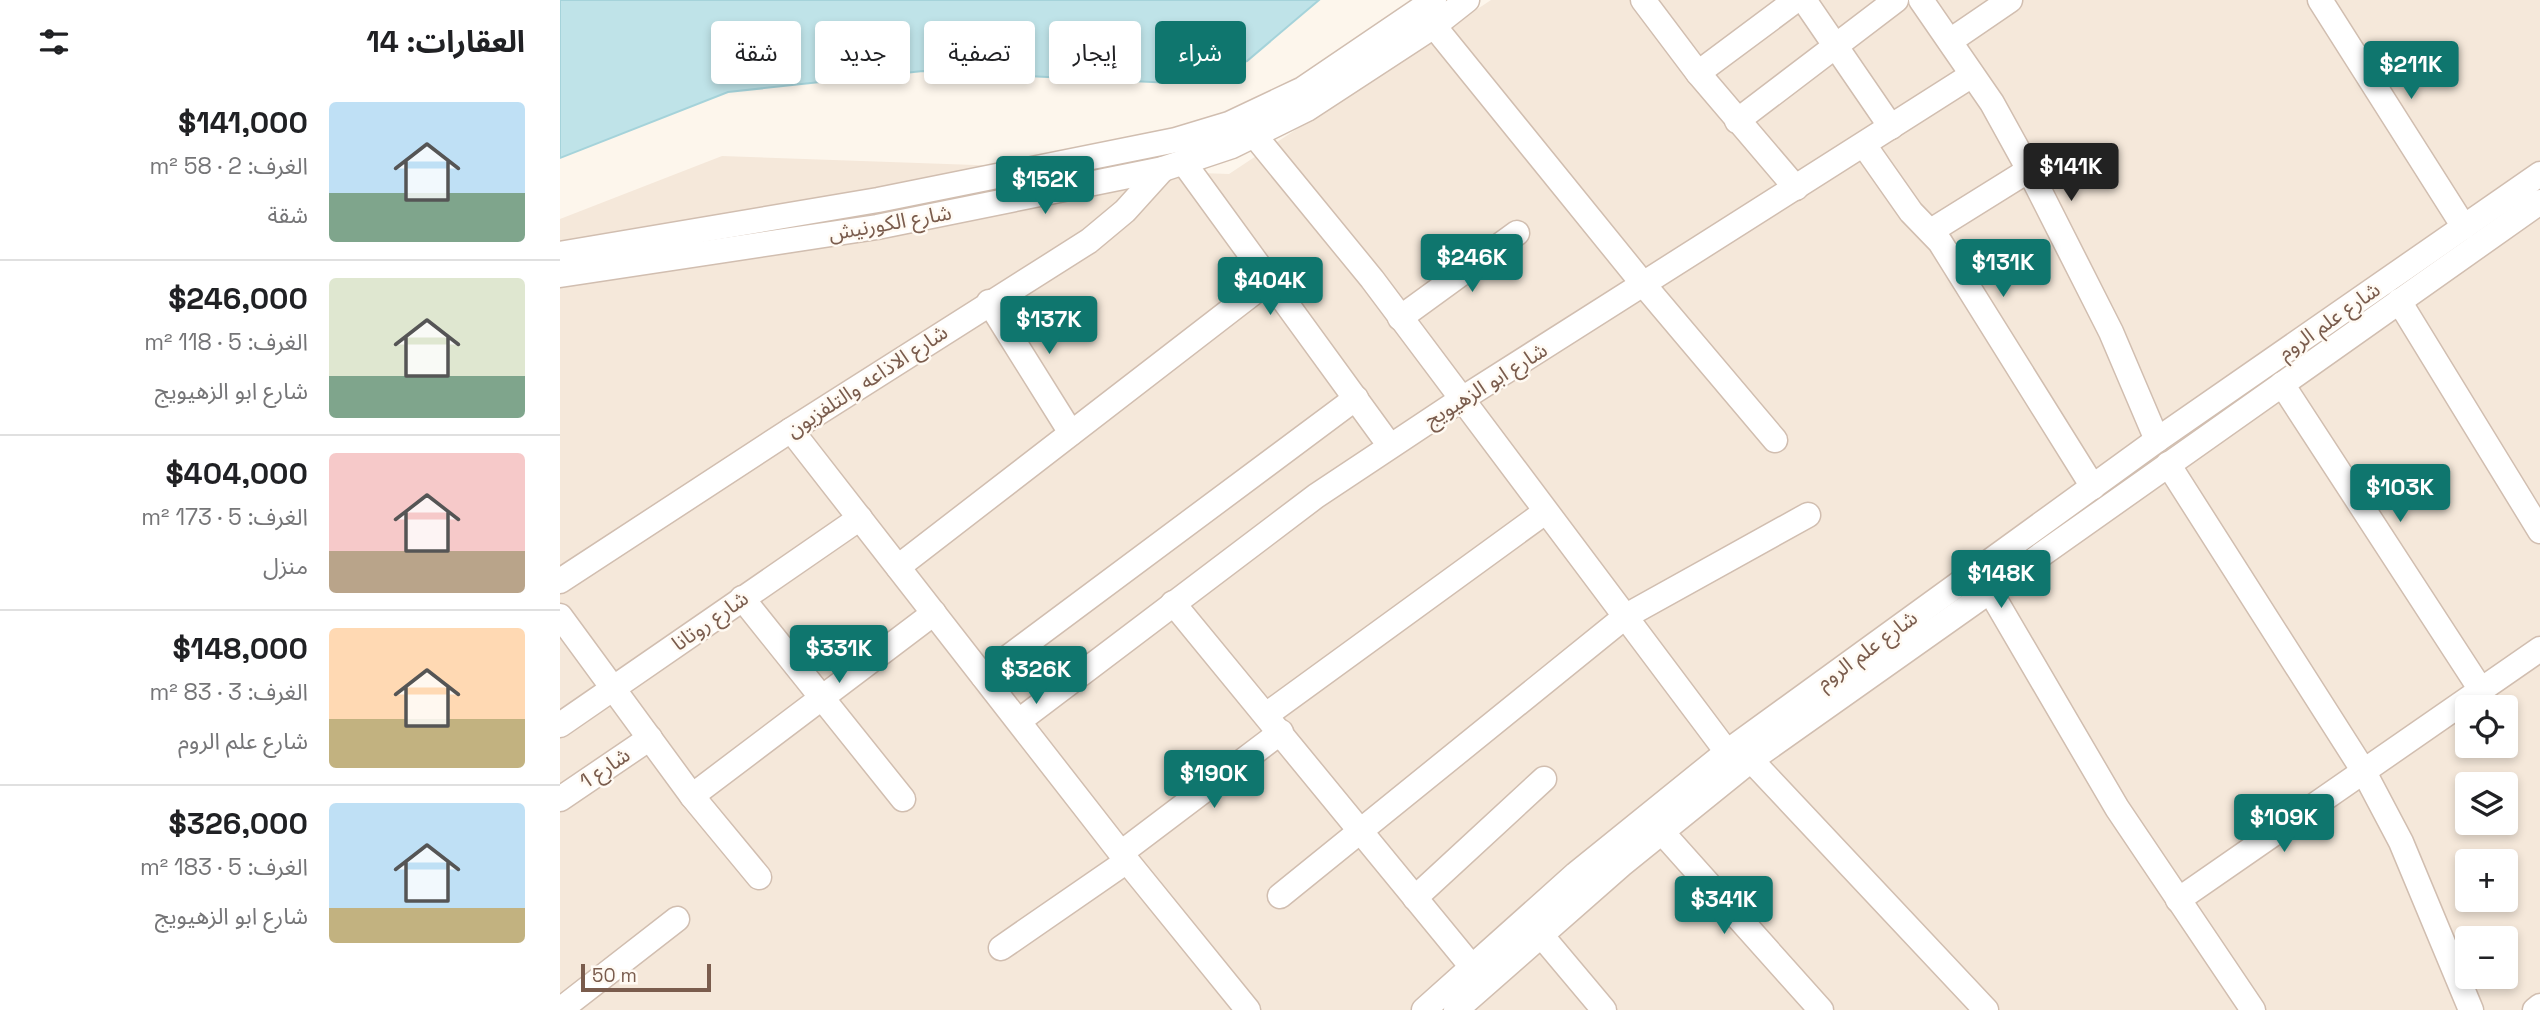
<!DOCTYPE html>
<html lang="ar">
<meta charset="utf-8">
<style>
:root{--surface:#fff;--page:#f2f2f2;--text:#202124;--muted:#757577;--line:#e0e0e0;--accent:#0f766e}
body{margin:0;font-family:"Space Grotesk","Noto Sans Arabic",sans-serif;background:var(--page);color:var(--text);direction:rtl;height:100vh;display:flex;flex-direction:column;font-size:26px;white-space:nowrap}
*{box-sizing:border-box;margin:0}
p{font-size:23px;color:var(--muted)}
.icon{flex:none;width:38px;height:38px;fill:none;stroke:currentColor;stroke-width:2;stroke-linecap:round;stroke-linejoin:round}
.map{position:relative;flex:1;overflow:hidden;direction:ltr}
.sheet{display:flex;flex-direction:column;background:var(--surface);width:560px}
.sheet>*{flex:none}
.hud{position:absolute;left:21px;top:21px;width:665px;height:63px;direction:rtl;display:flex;gap:14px}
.fabs{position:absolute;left:1895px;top:695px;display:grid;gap:14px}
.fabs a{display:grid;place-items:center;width:63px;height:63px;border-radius:7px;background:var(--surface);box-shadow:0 4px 10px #0003;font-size:35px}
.scale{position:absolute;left:21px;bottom:18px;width:130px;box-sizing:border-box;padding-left:7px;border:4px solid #7a5c4d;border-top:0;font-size:19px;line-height:24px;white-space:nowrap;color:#7a5c4d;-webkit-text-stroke:5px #fffaf3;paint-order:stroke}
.price{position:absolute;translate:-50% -60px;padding:0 16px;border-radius:7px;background:var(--accent);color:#fff;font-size:23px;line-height:46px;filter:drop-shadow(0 2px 4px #0008)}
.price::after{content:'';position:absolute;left:50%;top:42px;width:21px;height:16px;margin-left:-10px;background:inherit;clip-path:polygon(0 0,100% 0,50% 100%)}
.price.on{background:#222;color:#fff}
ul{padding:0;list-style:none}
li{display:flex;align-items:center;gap:21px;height:175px;padding:0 35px}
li+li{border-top:2px solid var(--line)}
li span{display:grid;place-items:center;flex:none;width:196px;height:140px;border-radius:7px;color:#555}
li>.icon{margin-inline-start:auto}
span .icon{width:84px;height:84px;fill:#fffc;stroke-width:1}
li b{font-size:30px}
h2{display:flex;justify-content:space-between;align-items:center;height:84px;padding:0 35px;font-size:30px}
.tag{padding:0 24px;border-radius:7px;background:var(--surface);box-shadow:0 4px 10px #0003;font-size:24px;line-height:63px}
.tag.on{background:var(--accent);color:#fff}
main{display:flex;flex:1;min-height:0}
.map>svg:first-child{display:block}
.residential{fill:#f5e8da;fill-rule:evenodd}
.water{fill:#bfe3e8;stroke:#a5d3da;stroke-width:2}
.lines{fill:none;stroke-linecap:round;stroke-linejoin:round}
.minor-casing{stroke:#d1beb0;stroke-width:27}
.minor{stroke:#fff;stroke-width:24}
.labels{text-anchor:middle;stroke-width:5;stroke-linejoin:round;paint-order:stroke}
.street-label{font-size:21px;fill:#7a5c4d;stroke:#fffaf3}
</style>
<main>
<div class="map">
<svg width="1980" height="1010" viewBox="0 0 1980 1010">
<rect width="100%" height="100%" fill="#fdf6ec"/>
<path class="residential" d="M931 0H1980V1010H0V219L162 156 669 174ZM1908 707H1946V746H1908ZM1908 784H1946V822H1908ZM1908 861H1946V900H1908ZM1908 938H1946V976H1908Z"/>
<path class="water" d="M0 0H759L687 61 613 83 363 71 168 92 0 158Z"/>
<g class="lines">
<g class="minor-casing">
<g id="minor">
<path d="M1083 0 1138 73 1236 188"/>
<path d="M1244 0 1331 127"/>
<path d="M1361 0 1432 103 1469 170 1551 332 1597 440"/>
<path d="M1760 0 1904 227"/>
<path d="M874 26 1084 285 1215 440"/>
<path d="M1390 41 1450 0"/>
<path d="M1138 73 1236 0"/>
<path d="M1177 121 1336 0"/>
<path d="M695 136 812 279 1167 752"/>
<path d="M1304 145 1351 212 1380 242 1533 487"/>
<path d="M624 163 830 446"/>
<path d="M1371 231 1469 170"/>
<path d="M0 254 318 200 616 140 669 124 743 89 874 0"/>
<path d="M0 275 317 227 603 169 672 146 747 109 874 26 907 0"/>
<path d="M1839 301 1980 531"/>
<path d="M429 302 511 433"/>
<path d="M840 318 957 233"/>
<path d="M1722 384 1921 690"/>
<path d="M231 430 567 861 688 1010"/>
<path d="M1608 464 1803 770 1841 842 1911 1010"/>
<path d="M338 567 711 279"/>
<path d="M0 581 231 430 529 241 565 211 603 169"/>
<path d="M1430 591 1557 808 1693 1010"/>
<path d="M182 598 343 799"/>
<path d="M613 603 912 967"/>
<path d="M0 616 132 796 199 877"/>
<path d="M423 676 796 398"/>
<path d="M706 715 985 512"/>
<path d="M459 721 756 496 902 399 1412 75"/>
<path d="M0 725 300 518"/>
<path d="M1191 760 1426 1010"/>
<path d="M132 796 374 613"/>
<path d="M0 799 90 738"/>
<path d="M1101 831 1261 1010"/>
<path d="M561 853 721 732"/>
<path d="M720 896 1066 616 1248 515"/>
<path d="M855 898 984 779"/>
<path d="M1618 900 1980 649"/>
<path d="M981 935 1044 1010"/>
<path d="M441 948 567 861"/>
<path d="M0 1010 117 919"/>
<path d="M864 1010 1016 874 1167 752 1597 440 1980 174"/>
<path d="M896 1010 1061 865 1191 760 1980 202"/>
<path d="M1975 1010 1980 1006"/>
</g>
</g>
<use href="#minor" class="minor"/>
</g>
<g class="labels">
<g class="street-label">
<text transform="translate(330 223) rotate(-10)" y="7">شارع الكورنيش</text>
<text transform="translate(1769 321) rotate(-35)" y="7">شارع علم الروم</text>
<text transform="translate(307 381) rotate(-33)" y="7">شارع الاذاعه والتلفزيون</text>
<text transform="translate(926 385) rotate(-32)" y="7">شارع ابو الزهيويج</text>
<text transform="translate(150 621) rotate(-35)" y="7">شارع روتانا</text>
<text transform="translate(1307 650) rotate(-36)" y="7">شارع علم الروم</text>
<text transform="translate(45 768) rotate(-34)" y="7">شارع 1</text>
</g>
</g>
</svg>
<div class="fabs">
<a><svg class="icon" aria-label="locate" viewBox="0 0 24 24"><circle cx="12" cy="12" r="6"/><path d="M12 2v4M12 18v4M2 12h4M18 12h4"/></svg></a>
<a><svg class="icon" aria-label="layers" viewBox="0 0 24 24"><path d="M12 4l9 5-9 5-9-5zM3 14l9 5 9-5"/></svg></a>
<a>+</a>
<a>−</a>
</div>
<div class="scale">50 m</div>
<b class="price" style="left:1851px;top:101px">$211K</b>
<b class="price on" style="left:1511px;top:203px">$141K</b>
<b class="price" style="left:485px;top:216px">$152K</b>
<b class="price" style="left:912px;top:294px">$246K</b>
<b class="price" style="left:1443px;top:299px">$131K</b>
<b class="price" style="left:710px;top:317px">$404K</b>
<b class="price" style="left:489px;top:356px">$137K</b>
<b class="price" style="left:1840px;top:524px">$103K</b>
<b class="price" style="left:1441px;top:610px">$148K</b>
<b class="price" style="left:279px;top:685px">$331K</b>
<b class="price" style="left:476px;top:706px">$326K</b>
<b class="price" style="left:654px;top:810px">$190K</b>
<b class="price" style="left:1724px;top:854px">$109K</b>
<b class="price" style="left:1164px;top:936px">$341K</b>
<div class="hud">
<a class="tag on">شراء</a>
<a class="tag">إيجار</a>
<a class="tag">تصفية</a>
<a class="tag">جديد</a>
<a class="tag">شقة</a>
</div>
</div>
<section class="sheet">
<h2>العقارات: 14<svg class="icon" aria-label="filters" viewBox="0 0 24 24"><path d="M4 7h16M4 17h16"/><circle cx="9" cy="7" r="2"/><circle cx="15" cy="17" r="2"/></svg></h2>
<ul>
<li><span style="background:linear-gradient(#bfe0f5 65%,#7fa58c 0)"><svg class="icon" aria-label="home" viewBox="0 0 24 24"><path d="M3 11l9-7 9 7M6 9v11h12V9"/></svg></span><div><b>$141,000</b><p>الغرف: 2 · 58 m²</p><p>شقة</p></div></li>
<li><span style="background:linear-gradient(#dfe7d0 70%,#7fa58c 0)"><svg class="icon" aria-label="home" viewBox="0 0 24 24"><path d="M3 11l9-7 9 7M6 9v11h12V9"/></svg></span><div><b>$246,000</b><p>الغرف: 5 · 118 m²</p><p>شارع ابو الزهيويج</p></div></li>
<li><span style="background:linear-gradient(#f6c9c9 70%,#b9a48a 0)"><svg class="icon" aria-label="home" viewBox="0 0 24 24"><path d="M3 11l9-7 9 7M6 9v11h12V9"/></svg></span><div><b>$404,000</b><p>الغرف: 5 · 173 m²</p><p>منزل</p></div></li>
<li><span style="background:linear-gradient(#ffd9b3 65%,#c2b280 0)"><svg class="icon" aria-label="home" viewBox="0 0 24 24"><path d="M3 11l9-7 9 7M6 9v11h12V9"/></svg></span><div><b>$148,000</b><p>الغرف: 3 · 83 m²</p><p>شارع علم الروم</p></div></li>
<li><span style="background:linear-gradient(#bfe0f5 75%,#c2b280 0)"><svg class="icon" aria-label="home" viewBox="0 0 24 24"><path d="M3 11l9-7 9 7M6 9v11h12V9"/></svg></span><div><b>$326,000</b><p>الغرف: 5 · 183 m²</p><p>شارع ابو الزهيويج</p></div></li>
</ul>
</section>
</main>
